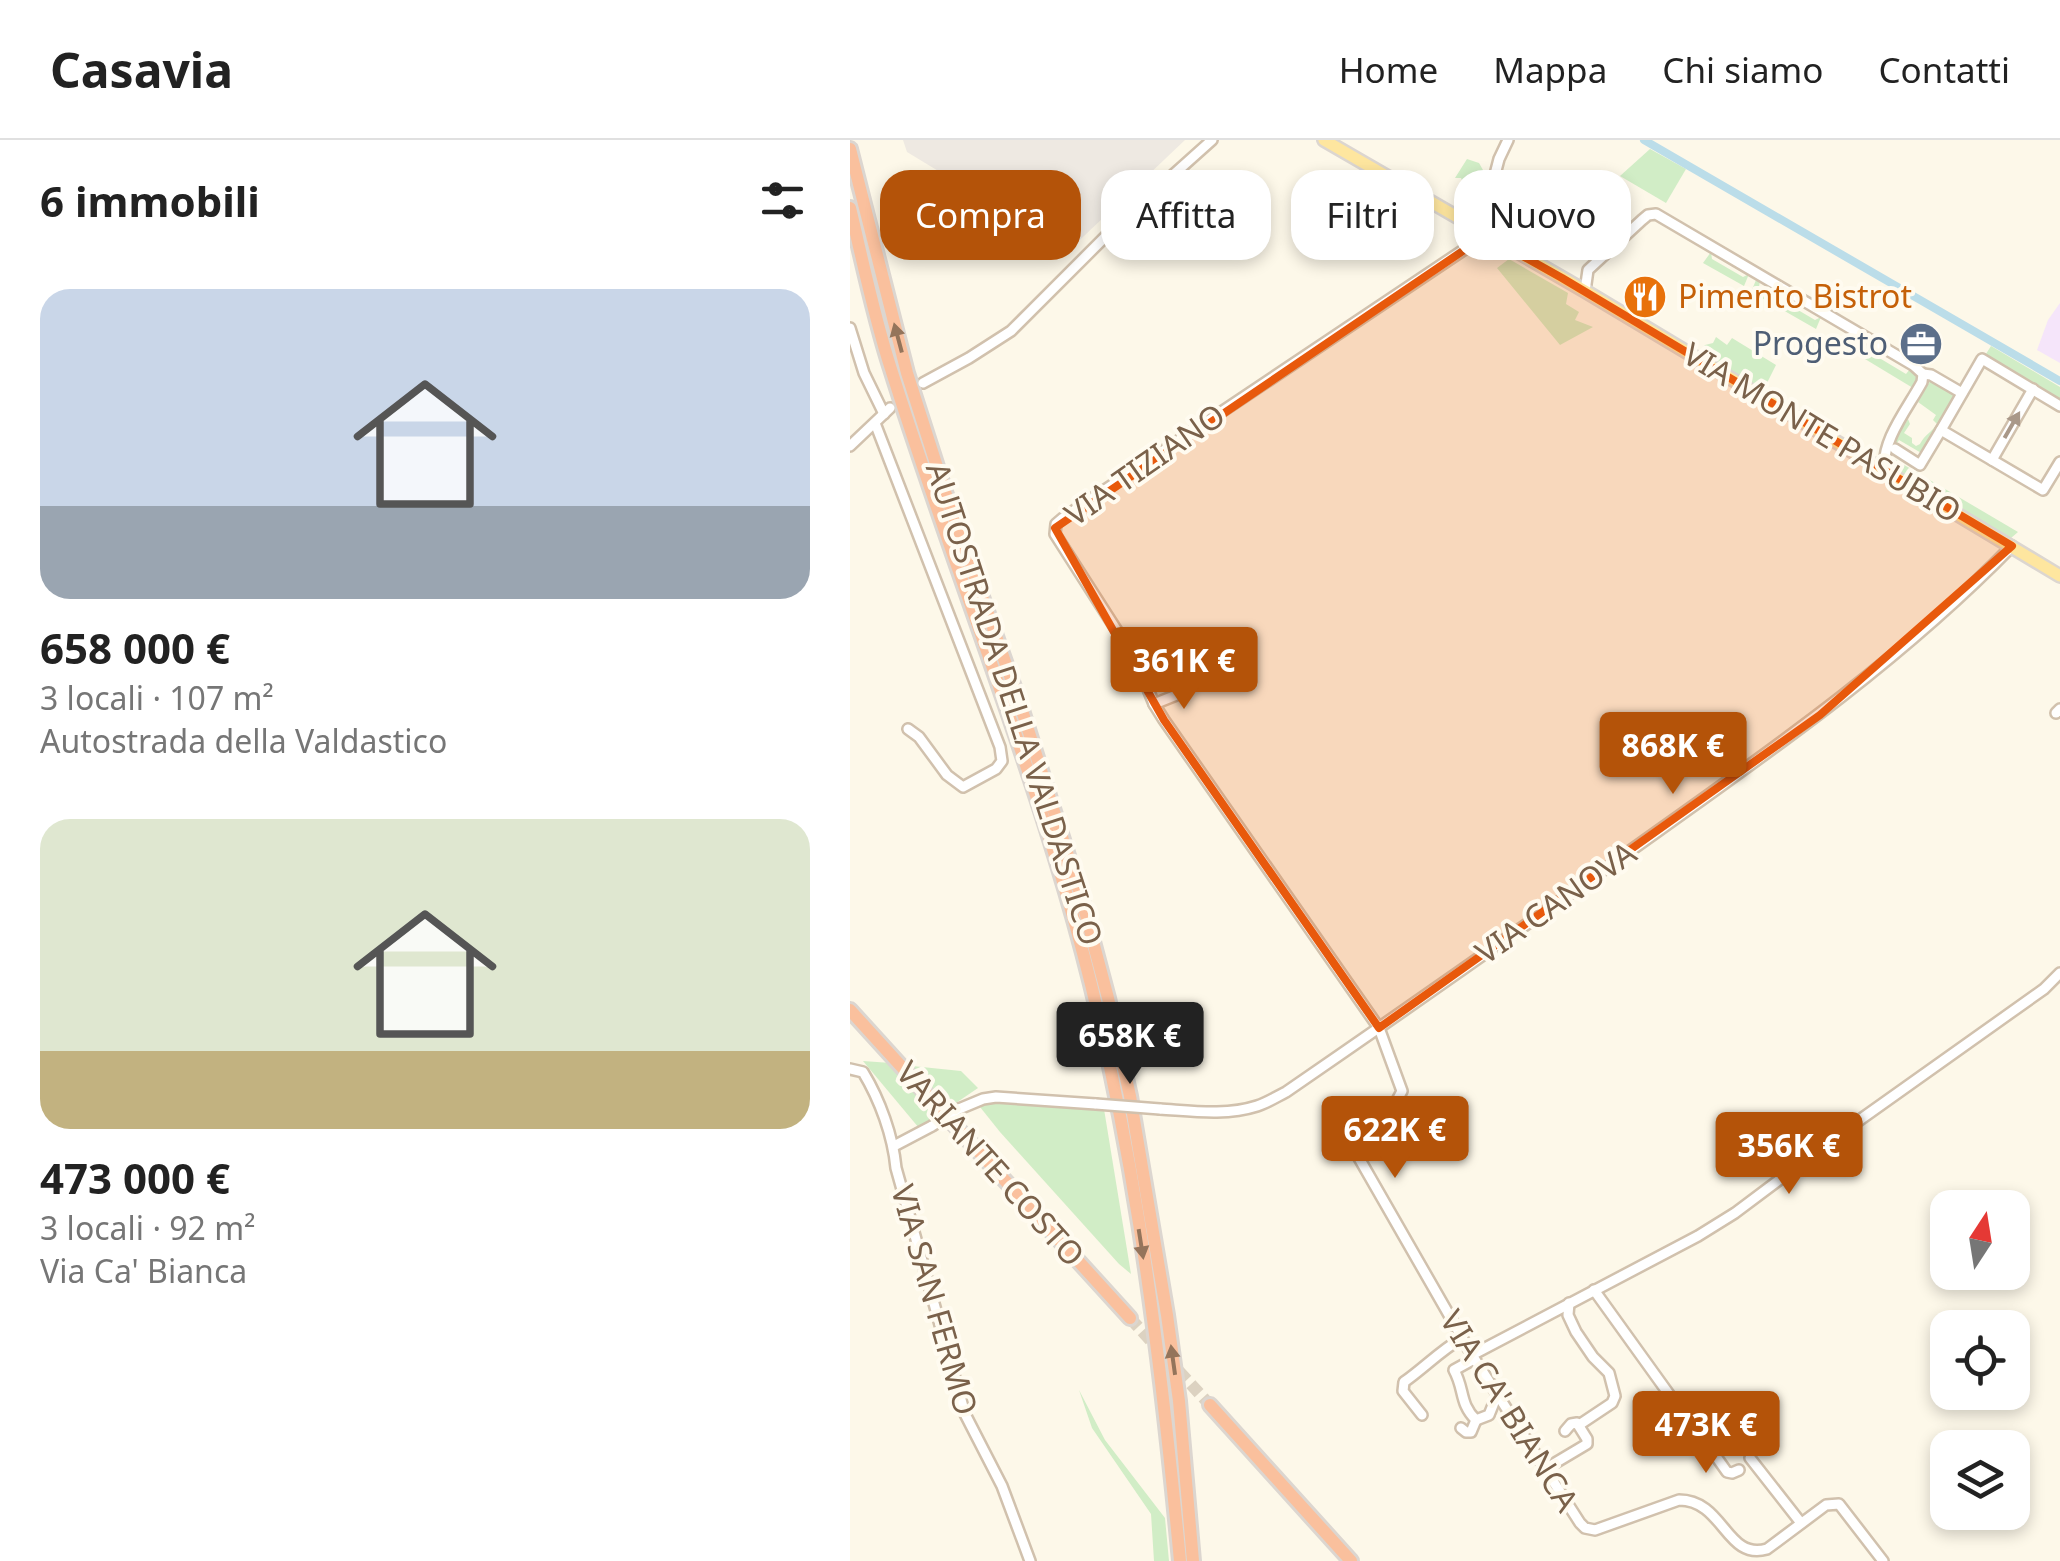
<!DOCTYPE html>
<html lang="it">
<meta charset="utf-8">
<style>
:root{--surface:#fff;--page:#f6f6f6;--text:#222;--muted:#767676;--line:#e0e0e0;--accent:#b45309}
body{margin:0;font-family:"Noto Sans",sans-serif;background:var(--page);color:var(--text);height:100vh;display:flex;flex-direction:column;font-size:38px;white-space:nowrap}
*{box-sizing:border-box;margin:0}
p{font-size:32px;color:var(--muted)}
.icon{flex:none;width:55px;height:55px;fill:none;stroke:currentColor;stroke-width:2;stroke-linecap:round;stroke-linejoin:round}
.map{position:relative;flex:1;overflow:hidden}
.side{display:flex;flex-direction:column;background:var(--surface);width:850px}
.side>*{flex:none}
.guide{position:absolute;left:30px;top:30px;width:950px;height:90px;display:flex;gap:20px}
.needle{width:65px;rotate:12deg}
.fabs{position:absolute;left:1080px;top:1050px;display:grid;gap:20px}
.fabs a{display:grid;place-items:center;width:100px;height:100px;border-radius:20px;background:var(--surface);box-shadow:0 5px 15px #0003;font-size:50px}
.price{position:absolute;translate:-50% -85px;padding:0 22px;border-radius:10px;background:var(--accent);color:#fff;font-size:32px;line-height:65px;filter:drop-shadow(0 2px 5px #0008)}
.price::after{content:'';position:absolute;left:50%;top:60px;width:30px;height:22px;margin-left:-15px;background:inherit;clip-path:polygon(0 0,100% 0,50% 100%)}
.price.on{background:#222;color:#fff}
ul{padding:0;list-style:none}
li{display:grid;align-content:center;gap:20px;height:530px;padding:0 40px}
li span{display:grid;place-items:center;height:310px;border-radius:30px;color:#555}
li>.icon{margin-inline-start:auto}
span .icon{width:180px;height:180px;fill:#fffc;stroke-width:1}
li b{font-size:42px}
h2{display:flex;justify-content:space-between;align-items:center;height:120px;padding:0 40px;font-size:42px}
.tag{padding:0 35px;border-radius:30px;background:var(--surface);box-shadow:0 5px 15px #0003;font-size:35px;line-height:90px}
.tag.on{background:var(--accent);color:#fff}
header{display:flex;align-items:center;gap:60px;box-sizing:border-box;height:140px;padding:0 50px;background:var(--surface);border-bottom:2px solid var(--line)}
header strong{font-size:48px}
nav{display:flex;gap:55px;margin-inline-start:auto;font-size:35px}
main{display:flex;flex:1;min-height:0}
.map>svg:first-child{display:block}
.industrial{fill:#eee9e2}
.education{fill:#f5e5fa}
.green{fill:#d1edc6}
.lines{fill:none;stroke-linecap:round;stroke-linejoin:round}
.canal{stroke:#bbdde9;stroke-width:8}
.minor-tunnel{stroke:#dcd2c1;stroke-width:9;stroke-dasharray:9 4.5;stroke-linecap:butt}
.highway-tunnel{stroke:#dcd2c1;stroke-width:12;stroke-dasharray:12 6;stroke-linecap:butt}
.minor-casing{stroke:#d1c1ad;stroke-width:14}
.major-casing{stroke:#dcd6d0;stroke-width:16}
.highway-casing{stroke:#dcd6d0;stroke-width:18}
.minor{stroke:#fff;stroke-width:9}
.major{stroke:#fee69f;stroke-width:11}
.highway{stroke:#fac09d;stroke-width:12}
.minor-bridge-casing{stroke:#d1c1ad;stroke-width:14;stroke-linecap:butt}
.minor-bridge{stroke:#fff;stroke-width:9}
.oneway{fill:#94745b}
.oneway2{fill:#a99889}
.marked{fill:#e8590c;fill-opacity:0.2;stroke:#e8590c;stroke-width:8;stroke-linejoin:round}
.labels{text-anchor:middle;stroke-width:8;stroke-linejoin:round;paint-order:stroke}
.food-label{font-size:32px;fill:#c56008;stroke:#fffbf0;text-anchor:start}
.service-label{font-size:32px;fill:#4e5e75;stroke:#fffbf0;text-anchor:end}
.street-label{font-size:32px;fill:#7a614a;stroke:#fffbf0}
</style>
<header>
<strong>Casavia</strong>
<nav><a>Home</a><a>Mappa</a><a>Chi siamo</a><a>Contatti</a></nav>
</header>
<main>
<section class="side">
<h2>6 immobili<svg class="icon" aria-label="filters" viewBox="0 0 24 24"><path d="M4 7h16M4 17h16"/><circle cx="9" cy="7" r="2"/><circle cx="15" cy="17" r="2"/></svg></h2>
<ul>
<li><span style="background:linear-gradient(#c9d6e8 70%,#9aa5b1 0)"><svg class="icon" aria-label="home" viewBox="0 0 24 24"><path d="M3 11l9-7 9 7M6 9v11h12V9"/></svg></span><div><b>658 000 €</b><p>3 locali · 107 m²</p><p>Autostrada della Valdastico</p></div></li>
<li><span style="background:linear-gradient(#dfe7d0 75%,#c2b280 0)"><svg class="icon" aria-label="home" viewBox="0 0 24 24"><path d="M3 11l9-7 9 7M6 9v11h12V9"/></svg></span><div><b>473 000 €</b><p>3 locali · 92 m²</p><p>Via Ca' Bianca</p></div></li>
</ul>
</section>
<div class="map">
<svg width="1210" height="1421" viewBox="0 0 1210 1421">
<rect width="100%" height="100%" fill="#fdf8e9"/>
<path class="industrial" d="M53 0H335L214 115 118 49 57 12Z"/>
<path class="education" d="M1210 163V223L1187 210 1198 180Z"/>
<g class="green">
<path d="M800 9 836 29 816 63 770 36Z"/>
<path d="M617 19 629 23 633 30 627 55 623 57 619 55 611 38H605Z"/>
<path d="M861 112 862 119 893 137 899 134 894 146 853 123Z"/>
<path d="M659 119 718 153 716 164 729 172 725 180 743 187 710 205 647 128Z"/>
<path d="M906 140 910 141 909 147 965 180 971 177 966 189 901 152Z"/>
<path d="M866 197 877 205 882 198 926 225 912 253 849 215 855 205 863 203Z"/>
<path d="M1016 203 1018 206 1016 210 1056 234 1060 229 1065 234 1067 240 1063 248 1010 216 1009 212Z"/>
<path d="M1141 206 1210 247V259L1143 219 1141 221 1134 217Z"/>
<path d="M1080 241 1107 257 1073 314 1049 300 1039 316 1168 392 1161 398 1148 391 1039 329 1036 314 1058 279 1060 284 1054 293 1062 298V303L1066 306 1070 304C1075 294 1081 293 1087 284L1083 280 1086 275 1068 262Z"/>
<path d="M13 921 41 923 88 975 69 988Z"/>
<path d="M62 926 111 931 128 948 100 967Z"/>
<path d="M149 960 254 969 281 1134 269 1124 150 992 130 967 137 962Z"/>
<path d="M229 1250 255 1300 315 1378 319 1421H304L301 1374 242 1288Z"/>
</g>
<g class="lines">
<path class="canal" d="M794 0 1210 241"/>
<path class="minor-tunnel" d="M40 268 73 243"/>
<path class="highway-tunnel" d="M280 1178 360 1265"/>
<g class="minor-casing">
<g id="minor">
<path d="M658 0 649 19 630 92 624 103 213 378 206 384 205 394 287 522 304 564 314 580 529 888 552 951 544 966 501 1004 622 1215 730 1383 735 1388 745 1390 829 1360C874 1360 876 1421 917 1409L976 1365 989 1364 1033 1421"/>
<path d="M735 151 738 130 792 80 798 75 806 74 1063 225 1073 234 1072 242C1058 268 1030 302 1035 331"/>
<path d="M0 188 14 233 34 274"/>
<path d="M1073 234 1081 235 1112 253"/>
<path d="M73 243 119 218 161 191 266 86 362 0"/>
<path d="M1210 266 1132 219 1091 290 1193 350 1210 322"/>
<path d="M25 283 150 607 152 621 146 629 113 647 97 635 69 597 58 589"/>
<path d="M0 306 40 268"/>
<path d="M1045 309 1070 325 1091 290"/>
<path d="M1142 320 1183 249"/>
<path d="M304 564 329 554 341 545"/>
<path d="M1206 573 1210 569"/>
<path d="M0 929 13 932C30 960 43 996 46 1028L115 1274 152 1346 180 1421"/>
<path d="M109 969 133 959 146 957 246 964"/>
<path d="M310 969C342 971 376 976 407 966 417 963 426 957 436 952 561 866 685 779 808 691 932 603 1056 515 1162 406"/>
<path d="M44 1006 82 986"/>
<path d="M744 1150 849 1296C857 1304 866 1298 874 1293"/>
<path d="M719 1163 718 1175 726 1192 743 1217 759 1233 765 1256 762 1263 729 1285"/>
<path d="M622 1215 848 1096 885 1073 997 989 1194 849 1210 833"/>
<path d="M572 1275 553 1251 554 1242C574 1228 590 1211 612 1198"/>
<path d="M626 1280 639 1275 647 1255"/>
<path d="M611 1288 616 1292H621L626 1280C609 1263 615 1250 604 1230L624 1219"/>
<path d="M861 1300 860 1308 877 1332 882 1333 889 1330"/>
<path d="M900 1318 951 1383"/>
<path d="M695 1329 737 1304V1299L727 1283 721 1284 715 1291"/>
</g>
</g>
<g class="major-casing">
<path id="major" d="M474 0 735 151 1210 436"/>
</g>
<g class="highway-casing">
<g id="highway">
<path d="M0 9 57 233 98 361 170 564 232 760 258 858 280 956 317 1175 329 1261 343 1421"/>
<path d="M0 68C13 122 24 177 41 229 96 405 164 575 216 752 280 969 309 1197 330 1421"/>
<path d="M0 870 280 1178"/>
<path d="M360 1265 501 1421"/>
</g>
</g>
<use href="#minor" class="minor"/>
<use href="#major" class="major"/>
<use href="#highway" class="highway"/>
<g class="minor-bridge-casing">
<g id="minor-bridge">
<path d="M246 964 310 969"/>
<path d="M82 986 109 969"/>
</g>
</g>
<use href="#minor-bridge" class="minor-bridge"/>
</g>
<defs><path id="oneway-solid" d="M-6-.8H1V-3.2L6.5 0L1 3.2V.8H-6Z" transform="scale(2.5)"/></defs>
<g class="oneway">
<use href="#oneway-solid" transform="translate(48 198) rotate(-105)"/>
<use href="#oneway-solid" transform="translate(291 1104) rotate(81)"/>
<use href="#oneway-solid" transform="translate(323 1220) rotate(-98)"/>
</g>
<use class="oneway2" href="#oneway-solid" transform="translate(1162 285) rotate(-60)"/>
<path class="marked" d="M630 92 712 138 1162 406 970 575 529 888 314 580 205 388 626 102Z"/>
<defs>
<g id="restaurant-disc" transform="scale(2.25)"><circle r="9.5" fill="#e8710a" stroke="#fffbf0"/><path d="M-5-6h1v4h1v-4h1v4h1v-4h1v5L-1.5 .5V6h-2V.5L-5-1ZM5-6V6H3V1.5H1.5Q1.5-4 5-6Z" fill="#fff"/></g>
<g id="office-disc" transform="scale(2.25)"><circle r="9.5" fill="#5c6f8a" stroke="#fffbf0"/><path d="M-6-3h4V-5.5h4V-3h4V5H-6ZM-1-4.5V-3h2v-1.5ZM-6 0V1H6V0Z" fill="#fff"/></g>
</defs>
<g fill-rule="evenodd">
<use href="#restaurant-disc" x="795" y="157"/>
<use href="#office-disc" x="1071" y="204"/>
</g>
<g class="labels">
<g class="food-label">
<text x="828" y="168">Pimento Bistrot</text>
</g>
<g class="service-label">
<text x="1038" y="215">Progesto</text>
</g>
<g class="street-label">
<text transform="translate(972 293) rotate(31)" y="11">VIA MONTE PASUBIO</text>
<text transform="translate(295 325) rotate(-35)" y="11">VIA TIZIANO</text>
<text transform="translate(164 564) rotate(72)" y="11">AUTOSTRADA DELLA VALDASTICO</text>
<text transform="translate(706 763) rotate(-35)" y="11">VIA CANOVA</text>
<text transform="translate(140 1024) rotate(48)" y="11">VARIANTE COSTO</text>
<text transform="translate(84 1160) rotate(74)" y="11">VIA SAN FERMO</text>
<text transform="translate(659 1271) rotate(58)" y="11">VIA CA' BIANCA</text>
</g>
</g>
</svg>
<div class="fabs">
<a><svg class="needle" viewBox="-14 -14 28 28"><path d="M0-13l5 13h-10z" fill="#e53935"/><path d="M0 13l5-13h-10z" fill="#767676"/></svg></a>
<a><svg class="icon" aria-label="locate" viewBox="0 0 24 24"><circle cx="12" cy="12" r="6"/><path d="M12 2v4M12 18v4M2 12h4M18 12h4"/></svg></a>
<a><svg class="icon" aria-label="layers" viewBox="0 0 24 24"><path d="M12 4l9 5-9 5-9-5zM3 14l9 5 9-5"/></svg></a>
</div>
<b class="price" style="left:334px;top:572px">361K €</b>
<b class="price" style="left:823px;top:657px">868K €</b>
<b class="price on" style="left:280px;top:947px">658K €</b>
<b class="price" style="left:545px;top:1041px">622K €</b>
<b class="price" style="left:939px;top:1057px">356K €</b>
<b class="price" style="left:856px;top:1336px">473K €</b>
<div class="guide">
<a class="tag on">Compra</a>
<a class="tag">Affitta</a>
<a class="tag">Filtri</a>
<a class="tag">Nuovo</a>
</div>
</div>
</main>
